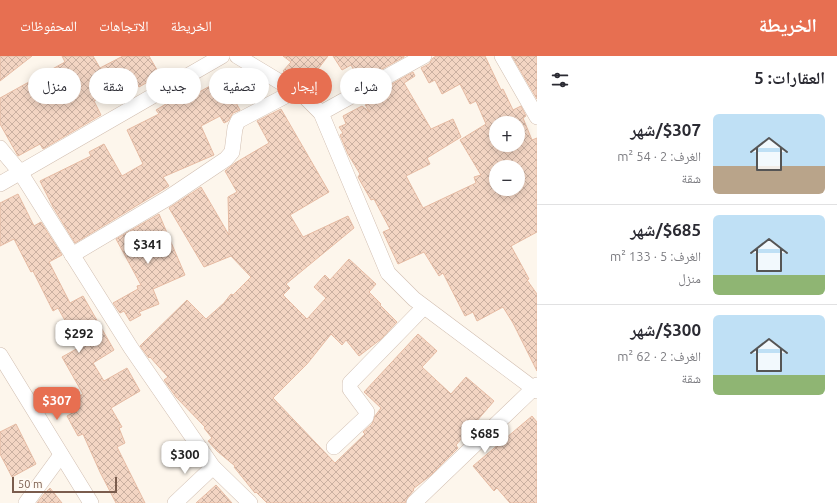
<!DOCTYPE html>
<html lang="ar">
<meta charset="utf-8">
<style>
:root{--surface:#fff;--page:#f7f7f7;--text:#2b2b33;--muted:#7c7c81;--line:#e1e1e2;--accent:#e76f51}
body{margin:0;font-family:Ubuntu,"Noto Naskh Arabic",sans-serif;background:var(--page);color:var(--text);direction:rtl;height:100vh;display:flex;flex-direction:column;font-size:15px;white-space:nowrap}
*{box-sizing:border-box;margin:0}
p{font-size:13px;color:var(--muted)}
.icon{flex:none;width:22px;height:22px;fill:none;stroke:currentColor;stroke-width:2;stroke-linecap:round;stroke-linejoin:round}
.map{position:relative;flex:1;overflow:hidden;direction:ltr}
.sheet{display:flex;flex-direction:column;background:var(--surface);width:300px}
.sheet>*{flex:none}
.hud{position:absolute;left:12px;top:12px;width:380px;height:36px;direction:rtl;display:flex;gap:8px}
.fabs{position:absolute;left:489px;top:60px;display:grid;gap:8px}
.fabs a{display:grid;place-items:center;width:36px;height:36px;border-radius:50%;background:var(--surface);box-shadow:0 2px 10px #0003;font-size:20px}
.scale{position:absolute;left:12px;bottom:10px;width:105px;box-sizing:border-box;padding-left:4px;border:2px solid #7a5c4d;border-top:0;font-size:11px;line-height:14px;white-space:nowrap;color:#7a5c4d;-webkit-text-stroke:3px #fffaf3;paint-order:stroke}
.price{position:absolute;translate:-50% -34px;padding:0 9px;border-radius:8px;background:#fff;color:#222;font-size:13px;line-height:26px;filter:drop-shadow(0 1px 2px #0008)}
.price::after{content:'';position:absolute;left:50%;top:24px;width:12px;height:9px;margin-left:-6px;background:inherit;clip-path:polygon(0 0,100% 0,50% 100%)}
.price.on{background:var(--accent);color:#fff}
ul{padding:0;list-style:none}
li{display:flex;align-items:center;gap:12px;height:100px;padding:0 12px}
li+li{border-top:1px solid var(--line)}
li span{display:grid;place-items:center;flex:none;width:112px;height:80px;border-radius:6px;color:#555}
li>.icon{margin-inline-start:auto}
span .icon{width:48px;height:48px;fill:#fffc;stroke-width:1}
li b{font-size:17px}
h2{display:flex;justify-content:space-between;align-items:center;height:48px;padding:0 12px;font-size:17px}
.chip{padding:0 14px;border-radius:18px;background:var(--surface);box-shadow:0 2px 10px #0003;font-size:14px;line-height:36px}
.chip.on{background:var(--accent);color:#fff}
header{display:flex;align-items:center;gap:24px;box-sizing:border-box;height:56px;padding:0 20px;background:var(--accent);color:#fff}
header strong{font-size:19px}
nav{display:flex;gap:22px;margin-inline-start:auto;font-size:14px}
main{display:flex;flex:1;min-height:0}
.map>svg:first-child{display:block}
.building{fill:url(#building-cross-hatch);stroke:#e6bba3;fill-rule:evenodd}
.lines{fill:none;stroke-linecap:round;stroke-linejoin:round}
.minor-casing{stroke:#d1beb0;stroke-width:16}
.minor{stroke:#fff;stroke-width:15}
</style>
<header>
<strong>الخريطة</strong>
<nav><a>الخريطة</a><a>الاتجاهات</a><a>المحفوظات</a></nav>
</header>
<main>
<section class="sheet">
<h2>العقارات: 5<svg class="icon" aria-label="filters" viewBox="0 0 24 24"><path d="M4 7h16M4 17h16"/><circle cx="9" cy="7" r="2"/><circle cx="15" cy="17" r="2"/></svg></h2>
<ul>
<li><span style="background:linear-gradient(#bfe0f5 65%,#b9a48a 0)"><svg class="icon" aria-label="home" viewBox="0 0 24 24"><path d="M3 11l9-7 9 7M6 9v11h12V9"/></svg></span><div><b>$307/شهر</b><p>الغرف: 2 · 54 m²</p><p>شقة</p></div></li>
<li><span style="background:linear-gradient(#bfe0f5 75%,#8fb573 0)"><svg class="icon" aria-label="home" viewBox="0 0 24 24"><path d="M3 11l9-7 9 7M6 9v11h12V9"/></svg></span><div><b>$685/شهر</b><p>الغرف: 5 · 133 m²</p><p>منزل</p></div></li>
<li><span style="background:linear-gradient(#bfe0f5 75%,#8fb573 0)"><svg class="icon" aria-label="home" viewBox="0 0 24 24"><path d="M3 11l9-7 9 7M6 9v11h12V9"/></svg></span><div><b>$300/شهر</b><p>الغرف: 2 · 62 m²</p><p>شقة</p></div></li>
</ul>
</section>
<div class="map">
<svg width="537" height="447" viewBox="0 0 537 447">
<defs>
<pattern id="building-cross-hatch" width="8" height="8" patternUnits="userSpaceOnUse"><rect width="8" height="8" fill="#f3d5c3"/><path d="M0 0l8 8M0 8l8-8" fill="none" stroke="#cab0a1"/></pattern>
</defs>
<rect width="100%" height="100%" fill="#fdf6ec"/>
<g class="building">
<path d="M0 0H32L0 25Z"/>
<path d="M62 0H93L100 12 123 0H149L160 19 139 31 134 21 94 45 101 59 43 93 40 88 18 100 0 68V42L65 6Z"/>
<path d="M283 0H328L315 17 326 25 319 35 306 26 303 29 291 22 283 15 291 6Z"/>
<path d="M333 0H404V1L360 25 351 9 342 14Z"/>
<path d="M436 0H485L501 34 503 33 513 54 521 50 526 60 523 62 532 84 537 82V176L511 190 529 223 527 224 537 238V315L513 267 503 251 477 265 473 256 465 260 443 217 439 220 424 196 398 208 383 176 390 173 374 143 371 144 358 121 360 118 348 98 340 79 343 77 339 71 346 68 343 60 362 50 370 56 365 49 372 46 369 41 413 16 415 20 404 27 431 73 453 63 461 81 427 102 430 108 406 120 423 152 476 127 474 121 481 119 460 84 486 68 476 45 470 48 460 28 442 38 435 24 429 27 421 12 429 8 433 2ZM496 67H518V89H496ZM496 111H518V133H496Z"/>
<path d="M512 0H537V43Z"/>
<path d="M223 23 240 54 233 57 228 65 224 67 220 60 201 70 214 99 163 121 169 130 75 187 53 151 40 125 91 100 89 96 104 88 122 120 143 108 127 74 159 58 156 54 174 43 177 48Z"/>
<path d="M281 53 329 136 290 159 303 181 348 160 354 172 286 228 290 232 283 239 307 263 326 242 314 231 325 219 330 224 349 203 376 228 369 236 381 248 380 249 397 266 381 283 359 300 346 284 342 289 331 278 307 308 273 342 335 407 365 378 363 376 372 368 375 360 381 352 364 336 418 278 437 295 422 311 451 338 466 321 494 345 456 389 458 392 431 419 413 433 414 434 408 441 405 447H267L256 436 255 437 234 411 235 410 217 395 208 385 212 382 204 372 205 371 176 341 164 324 168 321 150 301 149 302 140 290 187 244 206 263 224 247 231 238 233 239 251 221 231 200 204 211 169 152 201 131 229 179 228 141 237 136 225 115 235 107 269 87 257 65Z"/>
<path d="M18 138 34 170 41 166 62 199 49 206 70 247 83 240 114 294 93 307 104 325 127 312 140 335 111 352 122 371 119 372 125 387 117 391 145 447H116L100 416 83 378 78 380 67 360 76 355 70 345 83 338 62 301 80 291 58 252 53 255 33 215 31 216 14 183 0 190V147Z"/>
<path d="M159 158 185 219 153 233 159 248 139 256 141 259 130 265 124 255 120 257 113 247 138 233 137 230 141 229 116 183Z"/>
<path d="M532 360 537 366V447H510L497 432 494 435 473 410Z"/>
<path d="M16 368 36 408 12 421 0 398V376Z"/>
<path d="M216 429 232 447H196Z"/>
<path d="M50 432 62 447H37L45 437Z"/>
</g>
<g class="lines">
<g class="minor-casing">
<g id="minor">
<path d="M237 0 305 41 321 57 388 217 414 243 537 335"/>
<path d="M502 0 537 61"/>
<path d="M321 57 424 0"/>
<path d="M0 92 20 116 131 292 213 411 250 447"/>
<path d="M0 128 222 0"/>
<path d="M72 199 168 142 226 103 232 96 235 72 238 65 295 35"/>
<path d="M0 299 91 447"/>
<path d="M334 391 366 361 367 356 350 333V327L424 251"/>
<path d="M26 447 61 399"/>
<path d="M175 447 213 411"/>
<path d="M414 447 537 329"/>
</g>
</g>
<use href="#minor" class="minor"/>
</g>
</svg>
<div class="fabs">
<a>+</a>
<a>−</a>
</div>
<div class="scale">50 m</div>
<b class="price" style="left:148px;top:209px">$341</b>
<b class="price" style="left:79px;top:298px">$292</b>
<b class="price on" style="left:57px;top:365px">$307</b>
<b class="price" style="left:485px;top:398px">$685</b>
<b class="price" style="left:185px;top:419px">$300</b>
<div class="hud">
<a class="chip">شراء</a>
<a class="chip on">إيجار</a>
<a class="chip">تصفية</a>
<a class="chip">جديد</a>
<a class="chip">شقة</a>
<a class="chip">منزل</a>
</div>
</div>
</main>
